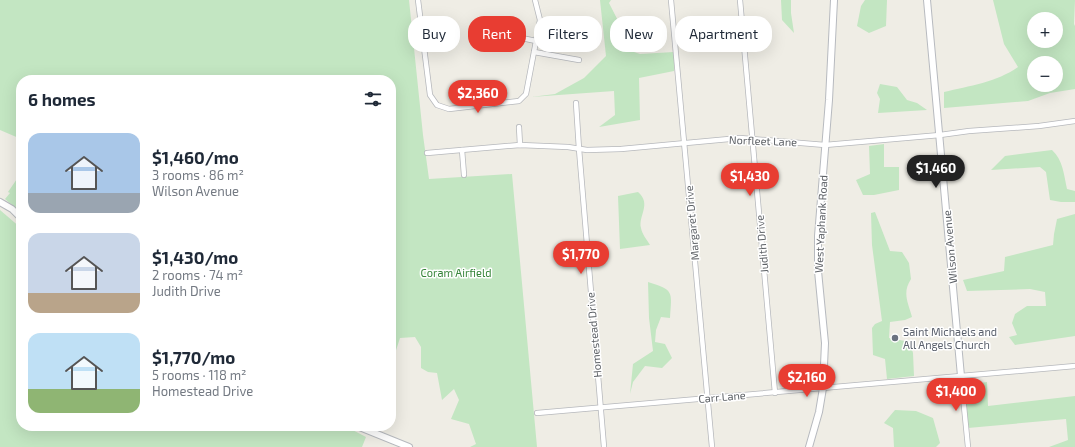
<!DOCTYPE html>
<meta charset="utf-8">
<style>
:root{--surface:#fff;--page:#f2f2f3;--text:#1f2937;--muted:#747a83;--accent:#e83d32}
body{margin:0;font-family:"Exo 2",sans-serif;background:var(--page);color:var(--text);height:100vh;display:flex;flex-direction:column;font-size:15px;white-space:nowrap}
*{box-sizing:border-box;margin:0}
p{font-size:13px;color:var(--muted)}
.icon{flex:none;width:22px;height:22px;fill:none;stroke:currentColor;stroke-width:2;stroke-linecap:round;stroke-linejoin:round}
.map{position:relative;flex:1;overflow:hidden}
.drawer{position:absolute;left:16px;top:75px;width:380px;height:356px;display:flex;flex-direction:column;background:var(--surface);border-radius:16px;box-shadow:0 4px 16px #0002}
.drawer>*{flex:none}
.banner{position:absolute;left:408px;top:16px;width:380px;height:36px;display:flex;gap:8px}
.controls{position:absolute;left:1027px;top:12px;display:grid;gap:8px}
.controls a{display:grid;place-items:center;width:36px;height:36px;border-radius:50%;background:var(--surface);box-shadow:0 4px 16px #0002;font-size:20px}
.price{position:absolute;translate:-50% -34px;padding:0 9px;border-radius:14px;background:var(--accent);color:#fff;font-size:13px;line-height:26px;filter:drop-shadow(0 1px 2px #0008)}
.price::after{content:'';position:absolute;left:50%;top:24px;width:12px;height:9px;margin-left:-6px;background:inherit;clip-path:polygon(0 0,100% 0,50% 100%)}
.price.current{background:#222;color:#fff}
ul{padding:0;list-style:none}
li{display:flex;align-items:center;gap:12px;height:100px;padding:0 12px}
li span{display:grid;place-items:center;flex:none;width:112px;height:80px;border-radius:12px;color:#555}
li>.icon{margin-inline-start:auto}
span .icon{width:48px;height:48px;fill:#fffc;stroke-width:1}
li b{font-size:17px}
h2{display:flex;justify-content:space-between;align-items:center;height:48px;padding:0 12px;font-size:17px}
.chip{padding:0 14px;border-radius:16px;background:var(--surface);box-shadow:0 4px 16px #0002;font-size:14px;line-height:36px}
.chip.current{background:var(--accent);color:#fff}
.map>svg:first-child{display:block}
.green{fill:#c3e6c2;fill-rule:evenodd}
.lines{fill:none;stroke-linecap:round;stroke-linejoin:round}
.street-casing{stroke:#b6b8bc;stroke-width:6}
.secondary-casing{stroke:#b7babf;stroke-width:8}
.street{stroke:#fff;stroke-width:4.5}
.secondary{stroke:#fff;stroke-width:6}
.worship-dot{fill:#6b7280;stroke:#fff;stroke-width:1.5}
.labels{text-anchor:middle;stroke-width:3;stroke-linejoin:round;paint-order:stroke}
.street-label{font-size:11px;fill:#5d6166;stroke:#fff}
.park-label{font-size:11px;fill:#358438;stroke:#fff}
.worship-label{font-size:11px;fill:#5b616d;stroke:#fff;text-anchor:start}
</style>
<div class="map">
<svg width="1075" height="447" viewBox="0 0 1075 447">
<rect width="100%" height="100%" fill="#efede5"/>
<g class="green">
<path d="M0 0H409L423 135 429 179 512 174 537 447H470L476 444 469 424 451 419 459 400 454 389 442 400 437 373 428 372 421 368V347L415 337 400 338 391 366V244L396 189 391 188V80H21V139L0 130Z"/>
<path d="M600 0H611L609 3 634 52 640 54 674 52V71L639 78 640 120 599 127 615 115 614 91 531 97 555 94 584 78 606 56Z"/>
<path d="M781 0H791V13L794 33 782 20Z"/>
<path d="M865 0H887L886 26 869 33 857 26 861 6Z"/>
<path d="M993 0H1075L1074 24 1075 26V89L1050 93 1028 101 944 108V92C969 86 997 82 1018 67L1004 44ZM1034 19H1056V41H1034ZM1034 63H1056V85H1034Z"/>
<path d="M880 84 897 87 907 100 917 103 927 110 878 113 880 99 877 93Z"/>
<path d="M884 144V167H899V190L874 195H863L856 180 870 174 869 146Z"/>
<path d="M1052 150C1063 160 1064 175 1067 189L1075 191V202H1061L1050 200 1046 172 1040 167 991 170 1005 156Z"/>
<path d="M21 173V213L5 199 10 193 8 192Z"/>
<path d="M638 192C652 204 638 216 641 228 642 234 647 240 650 245L620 249 618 196Z"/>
<path d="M0 210 21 228V426H345L366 437 362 447H0Z"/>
<path d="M875 212 890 251 902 252 909 263 911 279C902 293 908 302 912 317L905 320 890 322 889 338 910 342 913 353 914 376 887 379 885 359 873 355 872 328 875 324 882 321 872 245 871 213Z"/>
<path d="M1075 214V336L1015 345 1009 337 1017 335 1012 323 1015 314 1027 306H1046L1045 292 1030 289 967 291 963 280 1004 271 1005 257 1053 245 1054 234 1057 219Z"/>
<path d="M648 282C674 290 672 291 670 318L661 317 656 330 655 342 665 344 672 358 662 368 645 366 633 382 630 394 633 364 653 351 649 318Z"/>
<path d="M987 382 988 406 1075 396V447H1049L1068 440 1066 419 968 428 965 385Z"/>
<path d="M895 410 916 411 933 418 940 443 936 447H894L893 428 884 423Z"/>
</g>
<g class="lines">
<g class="street-casing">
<g id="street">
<path d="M418 0 430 95 437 105 449 109 519 101 526 94 540 20 535 0"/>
<path d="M671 0 712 447"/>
<path d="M740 0 775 393"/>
<path d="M512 36 536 41"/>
<path d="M534 52 579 60"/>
<path d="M576 103 579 149 604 447"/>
<path d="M519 127 520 145"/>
<path d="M462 150 464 175"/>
<path d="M427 153 520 145 568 147 587 150 621 149 740 138 825 145 940 135 969 131 1039 126 1075 121"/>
<path d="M961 376 968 447"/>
<path d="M537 413 1075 366"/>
</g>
</g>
<g class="secondary-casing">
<g id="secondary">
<path d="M927 0 961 376"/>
<path d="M0 202 12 209 21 218"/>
<path d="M357 426 409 447"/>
<path d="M809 447 819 412 823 388 825 343 818 271V236L829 100 834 0"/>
</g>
</g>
<use href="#street" class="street"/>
<use href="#secondary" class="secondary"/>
</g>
<circle class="worship-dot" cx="895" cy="338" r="4"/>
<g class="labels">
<g class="street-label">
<text transform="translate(763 141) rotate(2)" y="4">Norfleet Lane</text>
<text transform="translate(692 223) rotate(-95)" y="4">Margaret Drive</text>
<text transform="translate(821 224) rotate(-87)" y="4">West Yaphank Road</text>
<text transform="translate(762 244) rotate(-95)" y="4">Judith Drive</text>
<text transform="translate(950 247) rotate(-95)" y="4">Wilson Avenue</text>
<text transform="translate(594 335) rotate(-95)" y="4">Homestead Drive</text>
<text transform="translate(722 397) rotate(-5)" y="4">Carr Lane</text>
</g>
<g class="park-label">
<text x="456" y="277">Coram Airfield</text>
</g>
<g class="worship-label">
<text x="903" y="336">Saint Michaels and<tspan x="903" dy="13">All Angels Church</tspan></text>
</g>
</g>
</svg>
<div class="controls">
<a>+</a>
<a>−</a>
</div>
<b class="price" style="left:478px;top:114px">$2,360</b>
<b class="price current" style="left:936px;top:189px">$1,460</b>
<b class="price" style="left:750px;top:197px">$1,430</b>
<b class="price" style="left:581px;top:275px">$1,770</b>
<b class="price" style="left:807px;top:398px">$2,160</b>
<b class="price" style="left:956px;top:412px">$1,400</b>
<div class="banner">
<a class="chip">Buy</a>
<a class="chip current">Rent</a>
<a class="chip">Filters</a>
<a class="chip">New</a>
<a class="chip">Apartment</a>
</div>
<section class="drawer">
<h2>6 homes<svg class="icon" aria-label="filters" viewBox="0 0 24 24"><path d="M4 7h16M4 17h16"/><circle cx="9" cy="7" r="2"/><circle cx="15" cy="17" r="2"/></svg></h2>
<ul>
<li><span style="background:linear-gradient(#a9c7e8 75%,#9aa5b1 0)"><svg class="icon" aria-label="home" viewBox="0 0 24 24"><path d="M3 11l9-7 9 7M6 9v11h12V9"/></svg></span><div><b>$1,460/mo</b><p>3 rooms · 86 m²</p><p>Wilson Avenue</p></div></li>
<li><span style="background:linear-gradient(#c9d6e8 75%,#b9a48a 0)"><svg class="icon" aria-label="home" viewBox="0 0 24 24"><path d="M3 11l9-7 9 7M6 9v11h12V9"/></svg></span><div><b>$1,430/mo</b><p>2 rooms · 74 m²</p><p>Judith Drive</p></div></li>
<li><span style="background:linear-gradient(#bfe0f5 70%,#8fb573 0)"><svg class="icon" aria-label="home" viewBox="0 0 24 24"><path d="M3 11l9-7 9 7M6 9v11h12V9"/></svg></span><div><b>$1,770/mo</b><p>5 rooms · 118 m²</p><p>Homestead Drive</p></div></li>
</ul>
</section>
</div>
